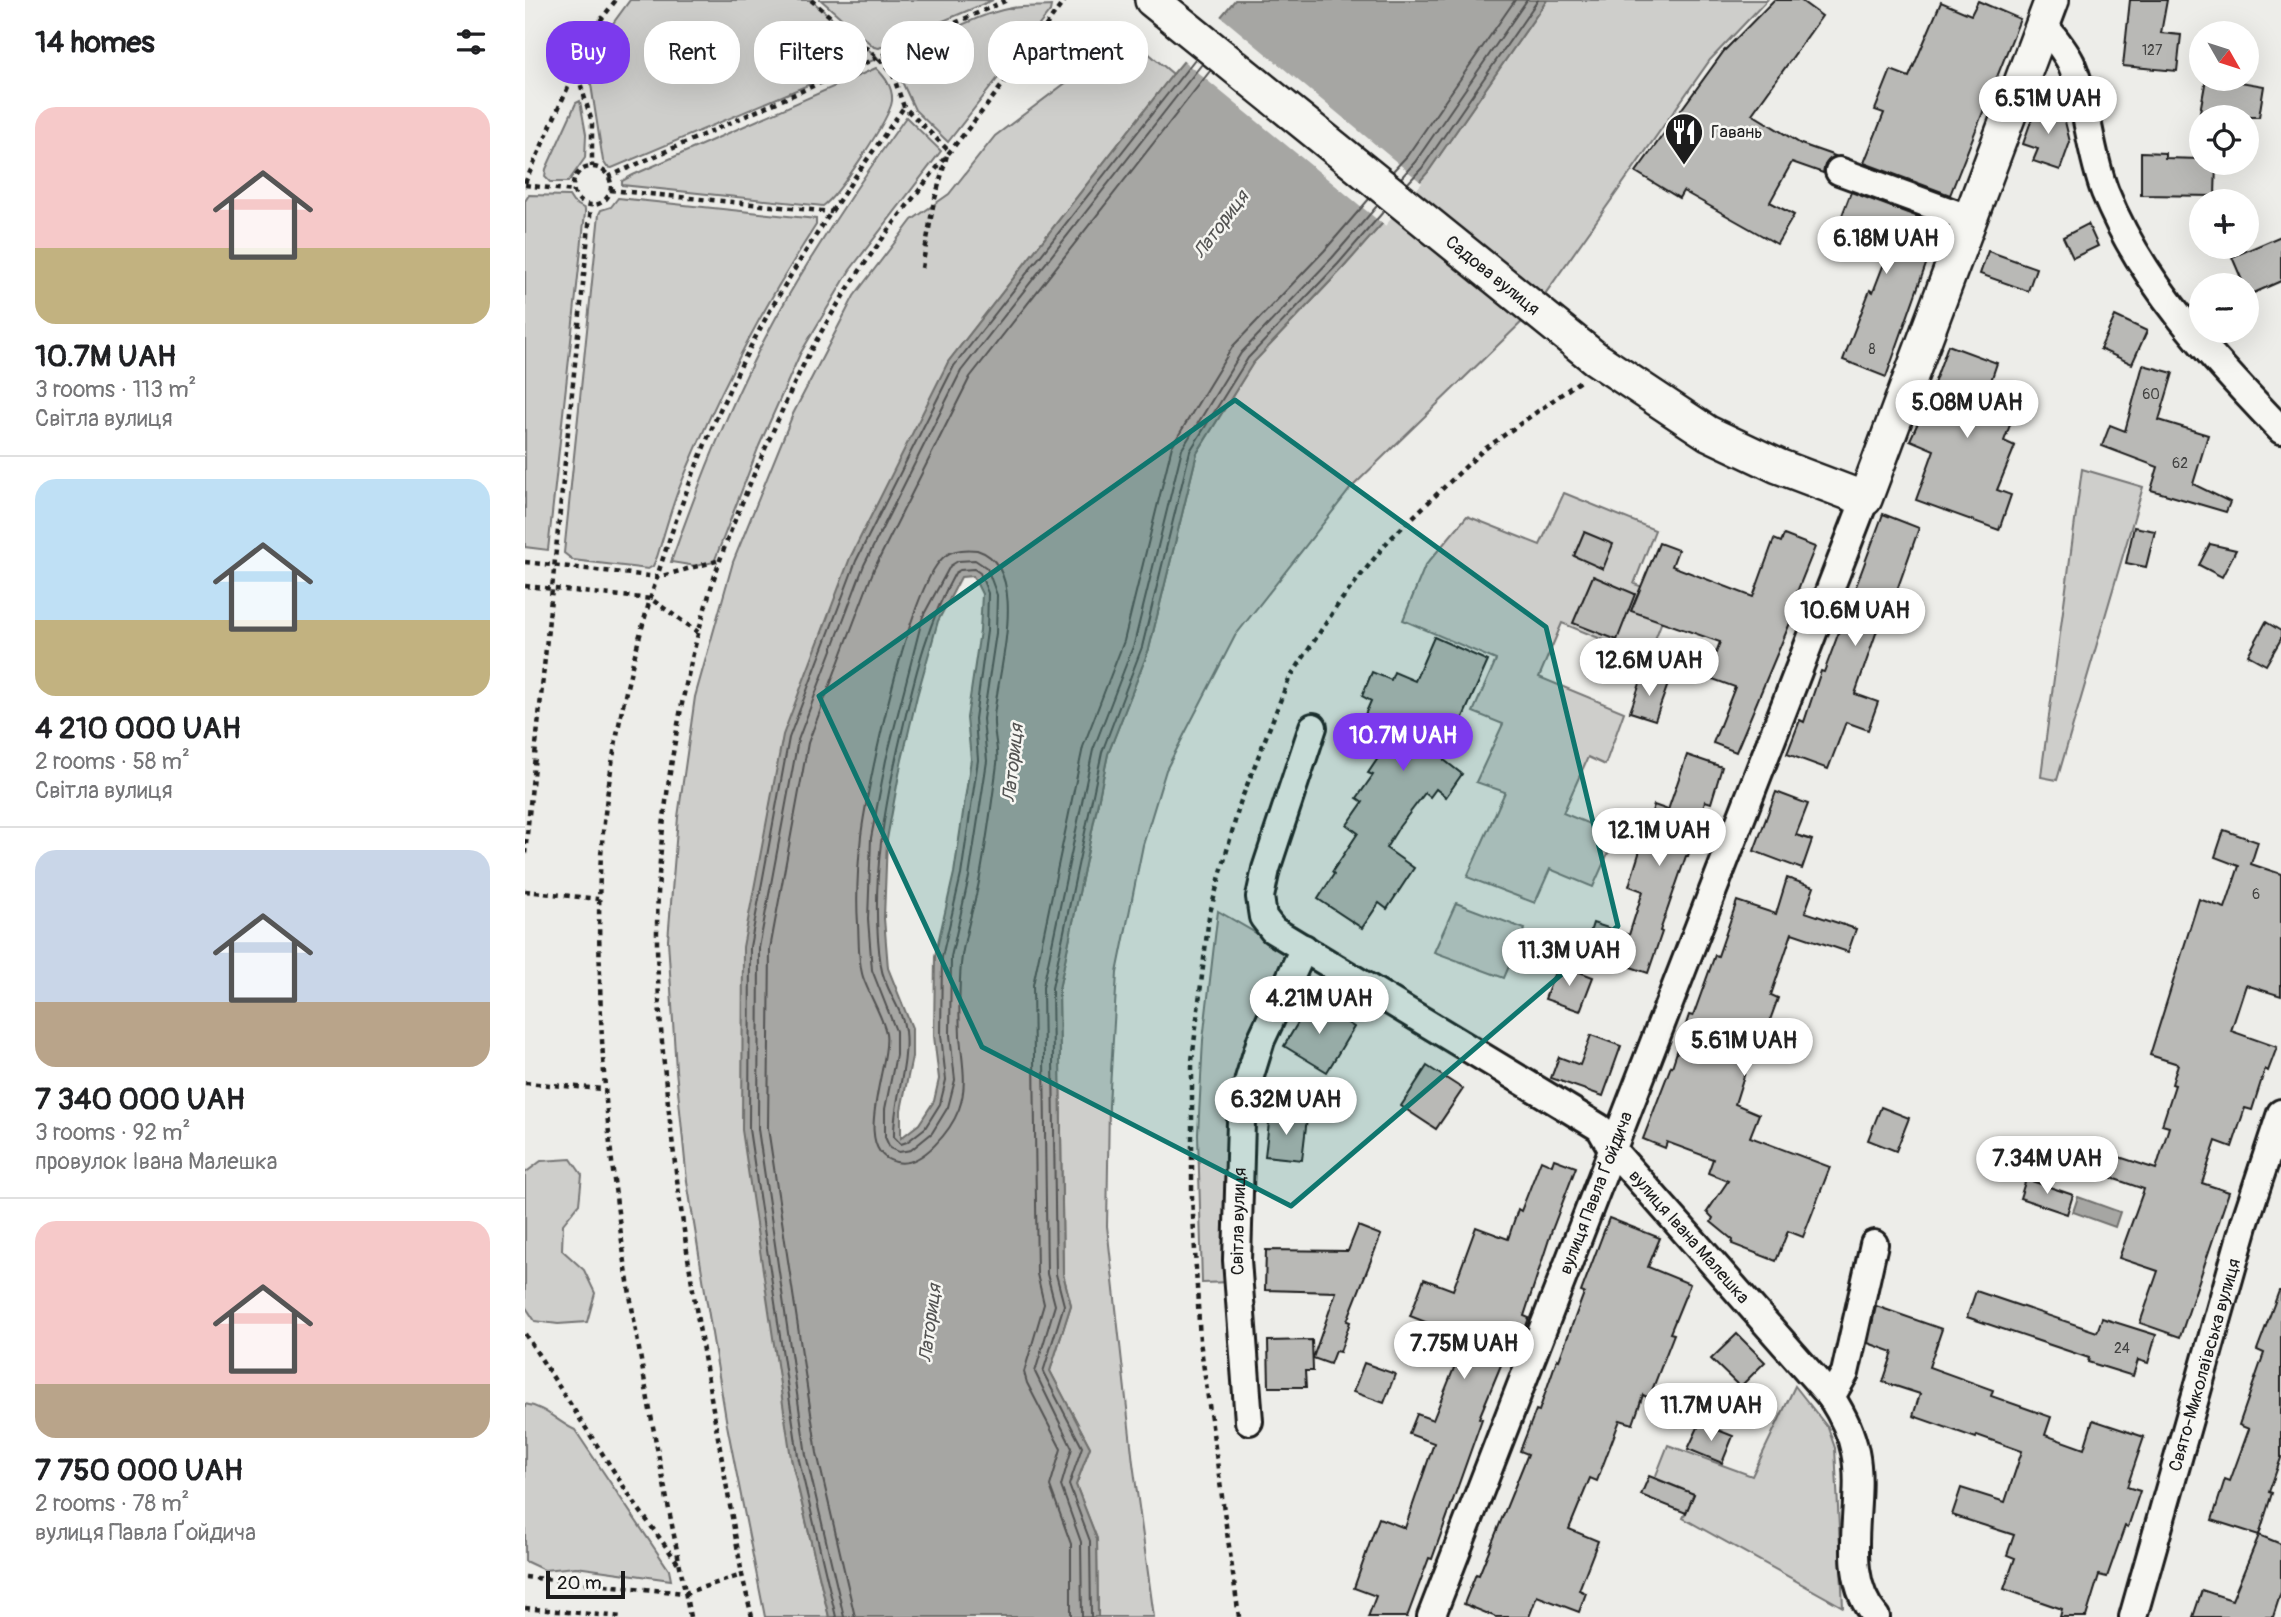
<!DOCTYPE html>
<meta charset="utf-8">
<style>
:root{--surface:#fff;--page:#f2f2f2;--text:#202124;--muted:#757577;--line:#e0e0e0;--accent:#7c3aed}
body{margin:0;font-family:Pangolin,sans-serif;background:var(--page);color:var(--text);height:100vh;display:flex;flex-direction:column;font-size:26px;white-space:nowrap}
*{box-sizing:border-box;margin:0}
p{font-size:23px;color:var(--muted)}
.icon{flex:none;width:38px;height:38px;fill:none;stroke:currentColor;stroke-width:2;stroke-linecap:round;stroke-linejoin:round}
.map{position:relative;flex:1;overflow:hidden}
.panel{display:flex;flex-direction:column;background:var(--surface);width:525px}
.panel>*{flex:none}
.banner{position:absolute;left:21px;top:21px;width:665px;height:63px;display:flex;gap:14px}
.needle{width:46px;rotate:129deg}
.buttons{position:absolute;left:1664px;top:21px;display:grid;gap:14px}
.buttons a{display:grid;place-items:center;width:70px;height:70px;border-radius:50%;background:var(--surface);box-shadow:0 7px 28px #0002;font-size:35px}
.scale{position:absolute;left:21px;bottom:18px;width:79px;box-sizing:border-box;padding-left:7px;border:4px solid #1c1c1c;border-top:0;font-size:19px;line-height:24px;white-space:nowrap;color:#1c1c1c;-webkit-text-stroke:5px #f6f6f2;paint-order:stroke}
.price{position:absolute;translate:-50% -60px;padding:0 16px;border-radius:24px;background:#fff;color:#222;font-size:23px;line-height:46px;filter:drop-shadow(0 2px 4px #0008)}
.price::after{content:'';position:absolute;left:50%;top:42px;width:21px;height:16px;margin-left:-10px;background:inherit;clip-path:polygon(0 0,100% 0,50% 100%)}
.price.on{background:var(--accent);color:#fff}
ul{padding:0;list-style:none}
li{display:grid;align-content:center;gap:14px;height:371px;padding:0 35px}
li+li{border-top:2px solid var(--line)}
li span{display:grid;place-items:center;height:217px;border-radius:21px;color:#555}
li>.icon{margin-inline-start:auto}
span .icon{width:126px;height:126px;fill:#fffc;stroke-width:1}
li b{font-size:30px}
h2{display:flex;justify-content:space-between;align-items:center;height:84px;padding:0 35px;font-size:30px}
.chip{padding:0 24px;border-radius:28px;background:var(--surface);box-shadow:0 7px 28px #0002;font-size:24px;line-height:63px}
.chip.on{background:var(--accent);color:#fff}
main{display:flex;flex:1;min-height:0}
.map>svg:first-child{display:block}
.green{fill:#cececb;stroke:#757574;stroke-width:2}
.water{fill:#a6a6a3;stroke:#6f6f6d;stroke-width:2;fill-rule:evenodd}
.pier{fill:#edede9}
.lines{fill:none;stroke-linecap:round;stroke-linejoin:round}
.shore{stroke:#535352;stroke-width:2}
.building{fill:#b9b9b6;stroke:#1c1c1c;stroke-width:2}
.minor-casing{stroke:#1c1c1c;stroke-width:32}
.major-casing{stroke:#1c1c1c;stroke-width:38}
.path{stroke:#1c1c1c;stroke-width:4.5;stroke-dasharray:5 5;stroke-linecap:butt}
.minor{stroke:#f6f6f2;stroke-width:26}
.major{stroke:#f6f6f2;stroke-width:33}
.marked{fill:#0f766e;fill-opacity:0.2;stroke:#0f766e;stroke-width:5;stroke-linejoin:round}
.labels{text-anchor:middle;stroke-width:5;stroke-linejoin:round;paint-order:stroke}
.number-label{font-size:14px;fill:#434342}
.poi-label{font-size:18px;fill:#1c1c1c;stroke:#f6f6f2;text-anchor:start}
.street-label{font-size:18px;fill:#1c1c1c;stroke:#f6f6f2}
.water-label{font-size:19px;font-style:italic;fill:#535352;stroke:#f6f6f2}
</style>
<main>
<section class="panel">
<h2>14 homes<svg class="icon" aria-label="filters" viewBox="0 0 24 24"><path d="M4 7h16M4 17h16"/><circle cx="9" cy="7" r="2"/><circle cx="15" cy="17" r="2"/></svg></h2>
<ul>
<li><span style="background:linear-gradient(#f6c9c9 65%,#c2b280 0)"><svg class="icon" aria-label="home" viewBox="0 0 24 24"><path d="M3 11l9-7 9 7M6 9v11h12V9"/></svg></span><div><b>10.7M UAH</b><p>3 rooms · 113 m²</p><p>Світла вулиця</p></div></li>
<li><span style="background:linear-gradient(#bfe0f5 65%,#c2b280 0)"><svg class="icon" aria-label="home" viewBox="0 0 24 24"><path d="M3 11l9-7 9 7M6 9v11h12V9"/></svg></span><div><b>4 210 000 UAH</b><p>2 rooms · 58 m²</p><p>Світла вулиця</p></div></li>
<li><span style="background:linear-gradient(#c9d6e8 70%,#b9a48a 0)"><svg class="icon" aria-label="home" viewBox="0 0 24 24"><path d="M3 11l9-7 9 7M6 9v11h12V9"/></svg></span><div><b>7 340 000 UAH</b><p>3 rooms · 92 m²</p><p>провулок Івана Малешка</p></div></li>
<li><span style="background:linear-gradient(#f6c9c9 75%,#b9a48a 0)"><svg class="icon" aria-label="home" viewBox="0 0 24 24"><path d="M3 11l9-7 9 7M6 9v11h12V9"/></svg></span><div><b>7 750 000 UAH</b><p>2 rooms · 78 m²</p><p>вулиця Павла Ґойдича</p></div></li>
</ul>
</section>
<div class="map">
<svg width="1756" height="1617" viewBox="0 0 1756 1617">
<rect width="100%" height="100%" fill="#edede9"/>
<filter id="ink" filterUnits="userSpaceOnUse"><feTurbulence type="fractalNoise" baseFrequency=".0143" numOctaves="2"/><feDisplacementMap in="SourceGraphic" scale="14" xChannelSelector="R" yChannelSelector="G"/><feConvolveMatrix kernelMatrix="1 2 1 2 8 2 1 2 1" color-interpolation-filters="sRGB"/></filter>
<g filter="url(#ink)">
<g class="green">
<path d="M105 0H286L353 58 296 84 290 82 87 168 82 167 78 161 62 59Z"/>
<path d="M296 0H468L354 48 349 47Z"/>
<path d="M1022 0H1242L1185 60 1008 311 826 488 710 636 641 770 618 845 592 973 584 1105 582 1226 608 1463 629 1617H573L572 1539 551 1485 565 1447 525 1371 546 1305 538 1274 534 989 583 754 624 649 672 453 728 363 818 268 903 172Z"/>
<path d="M526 6 525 11 423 142 390 110 367 60C401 43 450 14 487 8 500 6 513 7 526 6Z"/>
<path d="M603 36 648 74 423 362 266 1458 304 1617H240L202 1425 162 1181 151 1070 143 940 153 817 170 697 208 562 268 414 329 296 387 220 424 194 470 136Z"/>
<path d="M351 68C360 77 368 87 367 101 365 118 313 196 298 206L97 185V181L108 175Z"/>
<path d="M55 101 61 134 60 158 43 182H25L20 177 21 169 51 103Z"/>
<path d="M381 117 416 151 325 270 275 354 234 446 189 562 171 566 146 562C180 465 219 369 272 281 306 225 343 170 381 117Z"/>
<path d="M4 195 44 196 48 202 60 209V213L23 550 0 547V201Z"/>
<path d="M93 198 291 219V225C237 308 190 399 153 491 145 512 139 535 132 557L128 566 123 569 48 560 39 553 74 214 76 210 86 207Z"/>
<path d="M1557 469 1618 487 1532 780 1516 777 1517 768Z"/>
<path d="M1039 493 1130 530 1109 584 1146 597 1123 658 1037 623 1014 677 1099 712 1080 765 1063 757 1038 813 1091 835 1068 887 1025 869 1010 903 942 877 980 792 951 782 978 724 948 712 971 660 878 620 900 566 942 516 1015 545Z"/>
<path d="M931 903 1000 929 979 978 909 952Z"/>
<path d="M693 911 767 954 717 1076 707 1282 677 1283 673 1134 678 1040Z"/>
<path d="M46 1159 57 1175 54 1204 38 1224 37 1250 59 1270 70 1293 62 1322 33 1324 10 1321 0 1306V1173L16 1161Z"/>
<path d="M1270 1386 1303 1428 1310 1448 1318 1607 1158 1518 1169 1494 1130 1478 1143 1445 1227 1476Z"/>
<path d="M0 1404C21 1407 31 1421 50 1430L144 1570 146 1580 51 1567 19 1570 0 1561Z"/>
</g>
<g class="water">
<path d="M710 0H1022L903 172 818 268 728 363 672 453 624 649 583 754 534 989 538 1274 546 1305 525 1371 565 1447 551 1485 572 1539 573 1617H304L266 1458 217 1130 218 947 258 735 325 558 423 362 648 74ZM448 576 457 594 455 631 442 718 446 759 429 873 410 956 409 1036 414 1079 409 1101 394 1124 376 1138V1110L387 1057V1028L363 968 359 918 362 839 376 764 392 696 413 621 436 577Z"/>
<path d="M1553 1197 1595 1212 1590 1227 1548 1212Z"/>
</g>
<path class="pier" d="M694 15 897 183 860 226 656 59Z"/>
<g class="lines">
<g class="shore">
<path d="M868 171 882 156 990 0"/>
<path d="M876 178 890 162 1002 0"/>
<path d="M883 183 897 168 1013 0"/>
<path d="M452 550C508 568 471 676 469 718 468 733 474 749 472 764 467 802 462 840 455 877 450 904 441 929 437 956 434 976 434 1016 435 1036 437 1062 443 1084 434 1109 426 1130 397 1168 371 1162 324 1152 366 1064 361 1033 357 1015 344 995 338 977 333 961 334 941 333 924 331 896 333 864 336 836 342 787 385 582 420 556 429 549 442 549 452 550Z"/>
<path d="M450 560 462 568 472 595 471 633 458 719 462 761 444 877 426 957 425 1035 430 1080 423 1107 407 1133 386 1150 374 1152 365 1148 360 1137V1109L371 1055V1031L347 970 343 919 346 838 361 760 398 616 425 566 433 561Z"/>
<path d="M449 569 455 573 463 593 462 631 450 719 453 760 436 875 417 957 416 1035 421 1080 415 1104 400 1128 382 1142 376 1144 369 1137C368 1101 384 1067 380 1031 378 1009 359 989 356 966 344 885 360 802 379 723 391 671 404 620 430 573L435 570Z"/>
<path d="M311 1617 273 1456 224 1129 225 947 264 738 331 561 429 366 670 59"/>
<path d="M319 1617 281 1455 233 1129 234 948 273 740 339 565 436 371 677 64"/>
<path d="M330 1617 292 1453 243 1128 245 949 283 743 349 569 445 377 685 71"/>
<path d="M546 1617V1544L525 1486 536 1449 502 1383 499 1372 519 1304 512 1274 508 985 558 747 599 641 647 446 708 346 799 251 844 199"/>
<path d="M557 1617 556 1542 536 1486 547 1448 510 1372 530 1305 522 1274 518 987 568 750 609 644 657 449 716 353 807 258 852 206"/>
<path d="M566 1617 565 1541 544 1485 557 1447 518 1372 539 1305 531 1274 527 988 577 752 617 647 665 451 723 358 813 264 859 211"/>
</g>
</g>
<g class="building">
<path d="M1249 0H1275L1297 16 1227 114 1276 144 1310 156 1300 165 1298 173 1267 162 1245 202 1269 215 1252 244 1158 191 1154 198 1111 172 1199 51Z"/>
<path d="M1605 0H1642L1636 33 1656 35 1652 71 1598 66Z"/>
<path d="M1453 1 1495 19 1425 195 1339 163 1359 113 1350 110 1366 70 1384 77 1416 2 1446 15Z"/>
<path d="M1681 79H1698L1739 86 1734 117H1674Z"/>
<path d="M1513 101 1537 109 1545 142 1535 170 1508 161 1513 149 1498 144Z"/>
<path d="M1616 152 1640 153V158L1676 159V163H1691L1690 196 1616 195Z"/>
<path d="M1326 192 1415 225 1361 377 1318 360 1345 290 1348 292 1363 253 1310 234Z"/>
<path d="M1563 224 1573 246 1548 258 1538 237Z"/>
<path d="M1756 236V281L1722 296V285H1719L1707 257Z"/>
<path d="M1463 251 1511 268 1503 291 1455 274Z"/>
<path d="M1590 316 1622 331 1607 364 1575 349Z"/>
<path d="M1423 345 1472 363 1466 381 1481 387 1478 395 1494 401 1479 441 1490 446 1472 490 1486 495 1474 530 1391 500 1409 450 1385 440 1402 403Z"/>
<path d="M1618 365 1648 373 1634 420 1683 435 1668 484 1705 502 1701 512 1626 490 1633 467 1577 446 1585 425 1600 431Z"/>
<path d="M1358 514 1394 528 1361 621 1356 619 1330 694 1353 702 1343 730 1321 722 1303 769 1262 754 1275 720 1279 722 1296 671 1299 672Z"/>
<path d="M1609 527 1630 531 1621 567 1601 563Z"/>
<path d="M1059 532 1088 544 1078 569 1049 556Z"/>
<path d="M1259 535 1290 547 1268 602 1273 604 1211 752 1188 743 1210 687 1182 677 1195 642 1106 611 1134 543 1153 550 1147 566 1228 597 1249 539 1256 542Z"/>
<path d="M1685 544 1711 550 1697 577 1674 565Z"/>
<path d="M1068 576 1110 594 1092 640 1048 623Z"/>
<path d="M1741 622 1756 631V639L1741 665 1723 655Z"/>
<path d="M909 637 963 661 919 760 937 774 921 797 911 789 905 797 900 793 874 827 861 848 889 868 862 909 854 903 837 928 793 899 809 874 807 872 833 833 822 825 838 802 832 798 848 775 843 773 870 733 838 719 846 701 837 696 847 672 866 680 869 672 890 681Z"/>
<path d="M1118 675 1143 684 1130 720 1105 712Z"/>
<path d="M1162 755 1197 767 1186 803 1180 801 1163 856H1161L1135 931 1137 932 1123 973 1059 951 1068 923 1104 935 1118 891 1104 886 1129 805 1143 810Z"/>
<path d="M1251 792 1283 804 1271 835 1287 840 1277 869 1229 851Z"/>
<path d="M1699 830 1733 842 1726 864 1756 874V996L1721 985 1706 1031 1752 1047 1743 1071 1740 1069 1727 1110 1720 1108 1707 1147 1691 1141 1677 1183 1704 1192 1655 1337 1615 1323 1633 1271 1594 1258 1619 1189 1581 1176 1588 1155 1631 1169 1644 1127 1637 1125 1650 1085 1647 1084 1653 1064 1625 1055 1674 899 1700 908 1714 866 1690 857Z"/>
<path d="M1262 878 1289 887 1280 912 1331 929 1323 952 1267 933 1246 995 1253 998 1244 1023 1264 1031 1257 1051 1230 1041 1210 1104 1234 1114 1225 1137 1305 1167 1278 1237 1263 1231 1251 1261 1207 1244 1208 1240 1186 1222 1188 1218 1182 1212 1203 1181 1183 1173 1188 1159 1142 1142 1140 1148 1118 1139 1146 1066 1147 1067 1164 1015 1168 1016 1190 955 1193 956 1212 901 1251 914Z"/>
<path d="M1033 964 1068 977 1055 1011 1020 999Z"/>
<path d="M786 1001 829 1027 802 1072 759 1046Z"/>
<path d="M1066 1035 1096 1046 1078 1096 1026 1078 1034 1057 1055 1065Z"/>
<path d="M902 1066 938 1089 911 1129 876 1106Z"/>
<path d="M1356 1107 1384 1118 1371 1151 1343 1140Z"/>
<path d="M745 1114 782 1118 777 1160 740 1156Z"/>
<path d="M1029 1159 1051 1167 1027 1230 999 1316 1004 1318 990 1356 981 1353 954 1418 957 1419 907 1559 904 1558 882 1617H843L851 1596 829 1588 847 1537 854 1518 880 1528 909 1443 884 1434 892 1414 908 1420 941 1338 885 1316 899 1279 928 1290 951 1227 983 1239 993 1209 996 1211 1016 1160 1027 1165Z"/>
<path d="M1501 1179 1548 1195 1542 1214 1495 1198Z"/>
<path d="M1084 1218 1135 1238 1123 1267 1165 1284 1145 1333 1149 1334 1124 1398 1118 1395 1108 1424 1095 1420 1072 1481 1065 1478 1044 1529 1073 1541 1054 1590 1061 1593 1054 1612 1012 1596 1004 1617H971L939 1604 951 1574 954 1575 1003 1454 995 1451 1011 1410 1014 1411 1032 1359 1034 1360 1059 1293 1056 1292Z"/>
<path d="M833 1226 856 1235 822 1321 825 1322 815 1352 810 1351 805 1364 788 1358 811 1292 740 1290 741 1250 823 1251Z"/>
<path d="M1451 1291 1572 1332 1577 1318 1631 1335 1623 1363 1613 1360 1608 1376 1563 1362 1564 1358 1442 1317Z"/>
<path d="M1754 1291H1756V1458L1744 1492 1747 1493 1734 1535 1687 1520 1700 1479 1705 1481 1724 1429 1714 1425 1739 1353 1732 1350Z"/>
<path d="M1351 1306 1417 1329 1404 1367 1468 1390 1466 1396 1526 1417 1520 1435 1559 1449 1568 1420 1619 1437 1602 1487 1615 1491 1603 1527 1600 1526 1582 1577 1574 1575 1561 1617H1535L1537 1609 1479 1589 1490 1558 1482 1555 1489 1535 1427 1515 1436 1488 1480 1502 1497 1451 1452 1435 1451 1438 1388 1416 1395 1394 1358 1382 1368 1352 1343 1343Z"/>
<path d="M1212 1334 1240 1362 1215 1387 1186 1359Z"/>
<path d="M787 1340 788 1371H780L781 1387H744L743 1341Z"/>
<path d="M839 1363 870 1374 859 1403 828 1392Z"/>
<path d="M1175 1423 1208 1436 1197 1463 1163 1449Z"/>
<path d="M1124 1476 1169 1494 1161 1513 1116 1495Z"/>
<path d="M1734 1535 1756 1544V1592L1748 1617H1668L1677 1590 1707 1600Z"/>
</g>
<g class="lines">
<g class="minor-casing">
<g id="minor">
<path d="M1518 24C1528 36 1539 49 1546 63 1563 104 1564 151 1580 192 1617 284 1688 359 1756 430"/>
<path d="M1314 171 1445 219"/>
<path id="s1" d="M788 727 741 869 735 897 738 917 748 930 1075 1128 1087 1149 1306 1397C1317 1414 1326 1431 1330 1452 1341 1504 1312 1573 1351 1617"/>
<path d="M1306 1397 1320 1373 1349 1244"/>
<path id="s2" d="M724 1421 712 1260 716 1122 724 1079 736 1040 779 948"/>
<path id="s3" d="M906 1617 1340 499"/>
<path id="s4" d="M1608 1617 1720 1222 1756 1113"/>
</g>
</g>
<g class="major-casing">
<g id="major">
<path id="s5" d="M627 0 1070 358 1183 433 1253 466 1340 499 1527 0"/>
</g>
</g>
<g class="path">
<path d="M286 0 353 58 368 75 379 107 424 151"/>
<path d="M50 66 67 122V167"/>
<circle cx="67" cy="186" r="19"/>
<path d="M83 177 482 0"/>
<path d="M0 183 43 87 55 47 91 0"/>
<path d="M0 185 48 191"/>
<path d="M85 190 307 212"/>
<path d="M397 268 408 206 422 155"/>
<path d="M0 562 133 577 195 560"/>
<path d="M0 586 126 599 173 632"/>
<path d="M0 854 66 206"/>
<path d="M0 891 73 899"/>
<path d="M0 1083 79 1089"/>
<path d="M0 1334 110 1504 155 1566"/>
<path d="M0 1577 160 1593 217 1575"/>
<path d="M0 1608 97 1617"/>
<path d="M165 1617C124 1406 78 1194 75 978 74 933 73 888 77 843 88 717 123 590 169 472 197 399 234 325 276 259 308 207 344 157 379 107"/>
<path d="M227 1617 217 1575C193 1433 165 1291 148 1147 140 1080 133 1013 132 944 131 824 156 675 195 560 209 520 226 481 243 442 258 409 272 375 290 343 337 258 399 184 459 109 487 73 513 36 540 0"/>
<path d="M714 1617 675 1341 667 1197V1061L684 916 715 803 763 681 814 603 863 541 957 451 1055 381"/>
</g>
<use href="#minor" class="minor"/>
<use href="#major" class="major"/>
</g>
</g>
<path class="marked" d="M710 400 1021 627 1093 926 766 1206 457 1047 294 696Z"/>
<defs>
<g id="restaurant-pin" transform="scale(2.0125)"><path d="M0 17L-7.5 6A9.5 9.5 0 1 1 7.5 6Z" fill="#1c1c1c" stroke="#f6f6f2"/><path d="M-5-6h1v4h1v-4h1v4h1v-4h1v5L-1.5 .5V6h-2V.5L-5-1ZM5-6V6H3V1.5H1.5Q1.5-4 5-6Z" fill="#fff"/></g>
</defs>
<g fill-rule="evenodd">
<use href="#restaurant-pin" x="1159" y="132"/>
</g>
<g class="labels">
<g class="number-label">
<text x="1627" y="55">127</text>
<text x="1347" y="354">8</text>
<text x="1626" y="399">60</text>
<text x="1655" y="468">62</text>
<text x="1731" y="899">6</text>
<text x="1597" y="1353">24</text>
</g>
<g class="poi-label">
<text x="1186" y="138">Гавань</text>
</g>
<g class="street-label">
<text dy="6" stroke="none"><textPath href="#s5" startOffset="438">Садова вулиця</textPath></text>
<text dy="6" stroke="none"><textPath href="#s3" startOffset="455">вулиця Павла Ґойдича</textPath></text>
<text dy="6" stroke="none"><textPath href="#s2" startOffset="200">Світла вулиця</textPath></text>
<text dy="6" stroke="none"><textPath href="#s1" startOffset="738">вулиця Івана Малешка</textPath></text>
<text dy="6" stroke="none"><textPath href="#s4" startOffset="262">Свято-Миколаївська вулиця</textPath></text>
</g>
<g class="water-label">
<text transform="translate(695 224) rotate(-53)" y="7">Латориця</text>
<text transform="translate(487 763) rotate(-84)" y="7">Латориця</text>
<text transform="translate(404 1323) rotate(-83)" y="7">Латориця</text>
</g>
</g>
</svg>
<div class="buttons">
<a><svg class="needle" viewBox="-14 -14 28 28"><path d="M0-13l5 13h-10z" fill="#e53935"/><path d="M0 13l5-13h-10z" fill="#757577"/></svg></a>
<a><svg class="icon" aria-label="locate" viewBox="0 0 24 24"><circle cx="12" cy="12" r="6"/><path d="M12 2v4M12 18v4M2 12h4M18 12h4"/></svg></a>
<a>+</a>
<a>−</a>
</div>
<div class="scale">20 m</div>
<b class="price" style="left:1523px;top:136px">6.51M UAH</b>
<b class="price" style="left:1361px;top:276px">6.18M UAH</b>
<b class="price" style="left:1442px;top:440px">5.08M UAH</b>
<b class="price" style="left:1330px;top:648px">10.6M UAH</b>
<b class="price" style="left:1124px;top:698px">12.6M UAH</b>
<b class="price on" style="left:878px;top:773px">10.7M UAH</b>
<b class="price" style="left:1134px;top:868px">12.1M UAH</b>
<b class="price" style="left:1044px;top:988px">11.3M UAH</b>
<b class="price" style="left:794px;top:1036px">4.21M UAH</b>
<b class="price" style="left:1219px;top:1078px">5.61M UAH</b>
<b class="price" style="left:761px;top:1137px">6.32M UAH</b>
<b class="price" style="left:1522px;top:1196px">7.34M UAH</b>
<b class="price" style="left:939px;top:1381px">7.75M UAH</b>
<b class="price" style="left:1186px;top:1443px">11.7M UAH</b>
<div class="banner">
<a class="chip on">Buy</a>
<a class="chip">Rent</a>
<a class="chip">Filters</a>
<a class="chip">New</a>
<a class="chip">Apartment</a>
</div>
</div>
</main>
